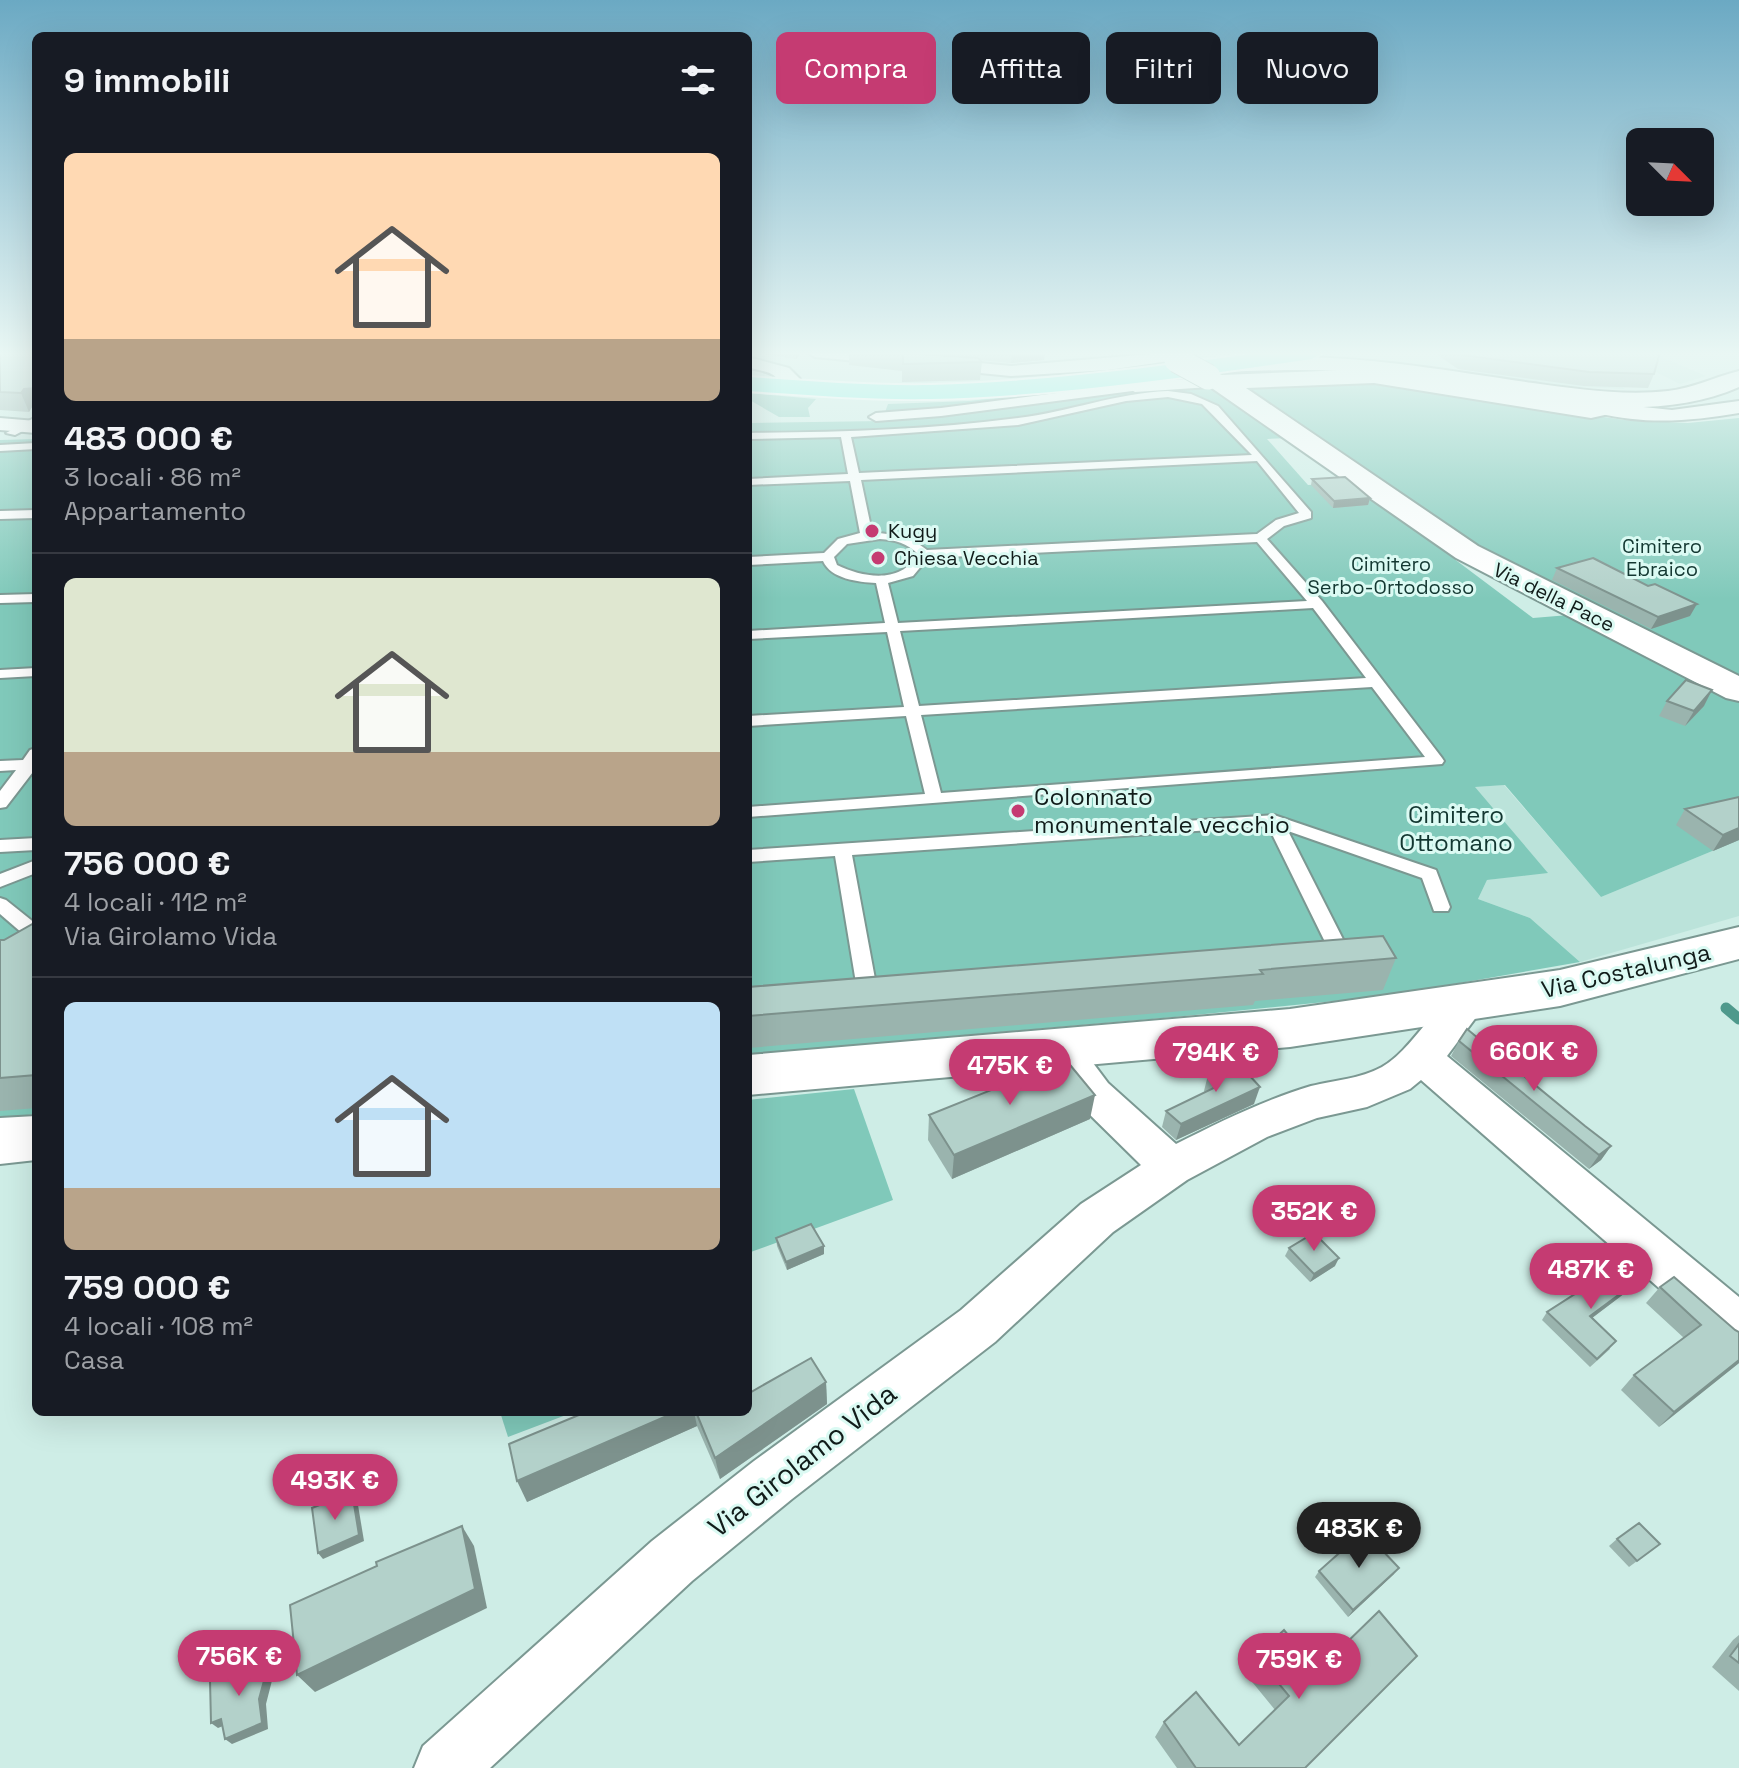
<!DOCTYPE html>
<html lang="it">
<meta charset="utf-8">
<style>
:root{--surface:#171b24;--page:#20242c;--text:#f1f3f6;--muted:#9ea1a6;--line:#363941;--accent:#c53b72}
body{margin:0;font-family:"Space Grotesk",sans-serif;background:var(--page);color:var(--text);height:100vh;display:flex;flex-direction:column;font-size:30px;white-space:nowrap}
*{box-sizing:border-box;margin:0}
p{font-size:26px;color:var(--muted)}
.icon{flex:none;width:44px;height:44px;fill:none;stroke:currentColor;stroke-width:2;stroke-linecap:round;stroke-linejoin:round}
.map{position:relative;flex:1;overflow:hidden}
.details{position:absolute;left:32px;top:32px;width:720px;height:1384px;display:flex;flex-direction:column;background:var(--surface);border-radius:12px;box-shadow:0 8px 32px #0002}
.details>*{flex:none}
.guide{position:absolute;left:776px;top:32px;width:760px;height:72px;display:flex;gap:16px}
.needle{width:52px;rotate:114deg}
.tools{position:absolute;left:1626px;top:128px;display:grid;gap:16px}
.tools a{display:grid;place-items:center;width:88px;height:88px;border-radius:12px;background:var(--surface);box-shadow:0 8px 32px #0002;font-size:40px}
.price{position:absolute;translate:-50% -68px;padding:0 18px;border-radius:28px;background:var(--accent);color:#fff;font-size:26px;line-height:52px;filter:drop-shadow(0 2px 4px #0008)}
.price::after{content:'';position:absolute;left:50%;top:48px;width:24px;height:18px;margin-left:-12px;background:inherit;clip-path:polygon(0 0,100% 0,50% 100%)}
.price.current{background:#222;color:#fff}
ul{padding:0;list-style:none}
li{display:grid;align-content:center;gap:16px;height:424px;padding:0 32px}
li+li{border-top:2px solid var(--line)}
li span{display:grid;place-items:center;height:248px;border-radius:12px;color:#555}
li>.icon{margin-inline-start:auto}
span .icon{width:144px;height:144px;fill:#fffc;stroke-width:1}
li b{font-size:34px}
h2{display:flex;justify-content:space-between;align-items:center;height:96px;padding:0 32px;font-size:34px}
.pill{padding:0 28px;border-radius:12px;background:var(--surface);box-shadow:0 8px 32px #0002;font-size:28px;line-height:72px}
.pill.current{background:var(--accent);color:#fff}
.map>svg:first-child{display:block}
.built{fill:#bbe3da}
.green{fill:#80c9ba}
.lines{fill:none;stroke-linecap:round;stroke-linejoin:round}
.stream{stroke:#4f998c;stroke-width:11}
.service-casing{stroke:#7b9892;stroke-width:4}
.pedestrian-casing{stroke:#7b9892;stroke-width:4}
.minor-casing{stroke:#7b9892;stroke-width:4}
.tertiary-casing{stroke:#7b9892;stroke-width:4}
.secondary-casing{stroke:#7b9892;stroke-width:4}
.primary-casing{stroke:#fff;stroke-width:4}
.service{fill:#fff;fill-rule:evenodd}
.pedestrian{fill:#fff;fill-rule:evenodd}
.minor{fill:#fff;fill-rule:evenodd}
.tertiary{fill:#fff;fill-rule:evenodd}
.secondary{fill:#fff;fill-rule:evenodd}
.primary{fill:#79f7e6;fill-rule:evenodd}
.tertiary-bridge-casing{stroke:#7b9892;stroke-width:27;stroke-linecap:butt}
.tertiary-bridge{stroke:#fff;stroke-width:25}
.wall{fill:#9ab4ae}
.shaded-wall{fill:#7d928d}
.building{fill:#b3d1ca;stroke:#7d928d;stroke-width:2}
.poi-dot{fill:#c53b72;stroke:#dbfaf3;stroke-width:3}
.labels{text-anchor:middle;stroke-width:6;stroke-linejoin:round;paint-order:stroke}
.far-poi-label{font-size:20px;fill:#111c1a;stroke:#dbfaf3;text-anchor:start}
.far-park-label{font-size:20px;fill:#133731;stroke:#dbfaf3}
.far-street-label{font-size:20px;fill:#111c1a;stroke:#dbfaf3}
.poi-label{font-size:24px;fill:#111c1a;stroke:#dbfaf3;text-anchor:start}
.park-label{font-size:24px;fill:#133731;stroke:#dbfaf3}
.street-label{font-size:24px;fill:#111c1a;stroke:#dbfaf3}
.near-street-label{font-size:28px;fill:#111c1a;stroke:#dbfaf3}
</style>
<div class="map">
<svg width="1739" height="1768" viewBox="0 0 1739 1768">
<rect width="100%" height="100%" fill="#ceede6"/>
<g class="built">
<path d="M1482 352H1670L1659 356 1706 376 1680 384 1656 372 1615 362 1590 365 1625 389 1557 386 1475 372 1464 364Z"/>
<path d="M1504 785 1601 897 1739 840V916L1580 962 1530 918 1478 899 1487 880 1547 872 1474 787Z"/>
</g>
<g class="green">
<path d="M1371 382 1624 420 1688 423 1739 418V684L1502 562 1423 512 1242 388Z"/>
<path d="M1218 387 1290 438 1267 439 1308 485 1353 483 1533 618 1581 614 1739 697V840L1601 897 1505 785 1475 787 1548 873 1487 880 1478 899 1530 918 1580 962 1385 996 1175 1017 748 1054V423L882 421 956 414 1096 393Z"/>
<path d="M1059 391 948 410 884 415 888 404 969 401Z"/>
<path d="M748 393 816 399 808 408 810 417H779L748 399Z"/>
<path d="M36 439V1114L0 1118V440Z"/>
<path d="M854 1089 893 1200 748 1253V1100Z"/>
<path d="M500 1412H574L508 1437Z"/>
</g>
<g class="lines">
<path class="stream" d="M1726 1008 1739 1019"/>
<g class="service-casing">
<g id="service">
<path d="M1168 391 1191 394 1218 406 1311 512V518L1284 526 1267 539 1322 601 1442 758 1444 761 1442 764 748 817V807L925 794 906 716 748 726V716L904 707 887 632 748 639V631L885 623 876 583C858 582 831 579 823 561L748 565V557L824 553 838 539 860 533 850 481 748 485V479L848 474 841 437 748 439V433C838 432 928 430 1018 418 1069 412 1116 393 1168 391ZM1168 397 1202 404 1252 455 859 473 851 437 1018 425 1126 401ZM1257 461 1299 513 1276 520 1257 534 927 550 909 537 872 532 861 480ZM880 539C895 540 907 543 918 554 901 584 864 578 837 565L834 557 847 544ZM1257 542 1307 601 898 623 888 583 913 576 928 558ZM1313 608 1366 678 919 706 900 631ZM1372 687 1425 757 941 793 921 715Z"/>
<path d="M36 417V424L15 435 6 433Z"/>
<path d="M36 443V449L0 451V445Z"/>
<path d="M36 510V518L0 519V511Z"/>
<path d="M36 594V602L0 603V595Z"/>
<path d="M36 668V676L0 678V670Z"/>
<path d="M36 748V768L6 807 0 808V791L16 770 0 771V761L23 760 30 750Z"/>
<path d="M1274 815 1436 870 1450 907 1448 911H1434L1422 878 1288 831 1352 957 1349 962H1330L1327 957 1330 952 1268 826 852 855 878 995 875 1000H861L858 995 835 856 748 862V850Z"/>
<path d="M36 838V850L0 852V840Z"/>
<path d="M36 860V873L0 887V874Z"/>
<path d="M0 898 6 900 36 924V941L29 939 0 914Z"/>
</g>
</g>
<g class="pedestrian-casing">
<path id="pedestrian" d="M1135 383 1140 384V390L941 416 876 421 869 417 876 413 941 408Z"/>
</g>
<g class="minor-casing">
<g id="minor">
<path d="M806 352H867L1011 366 1175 352 1178 356 1169 361 1108 370 1011 376 815 357Z"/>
<path d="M748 357 789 368 800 379 796 391H784C775 370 770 374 748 367Z"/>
<path d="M1219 377 1225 378 1228 382 1225 386 1135 392 1126 387 1135 382Z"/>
<path d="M1739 401V413C1692 421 1646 425 1598 413L1596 409 1605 403 1672 410Z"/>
<path d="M0 418 36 421V433L0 430Z"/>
<path d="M1467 990 1480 994 1486 1004 1447 1056 1739 1297V1350L1722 1343 1421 1080 1410 1089 1367 1107 1317 1118 1267 1137 1187 1180 1113 1232 995 1342 792 1499 692 1581 490 1768H414L423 1746 652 1541 754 1461 961 1310 1081 1204 1141 1165 1080 1105 1047 1058 1053 1047 1067 1043 1081 1047 1108 1083 1176 1144C1220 1122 1264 1100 1311 1086 1335 1080 1360 1079 1382 1067 1415 1048 1434 1000 1467 990Z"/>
</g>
</g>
<g class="tertiary-casing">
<g id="tertiary">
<path d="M1374 369 1591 404 1599 402 1601 393H1619L1624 403 1618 412 1591 418 1374 383 1246 388 1478 546 1739 676V701L1726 698 1456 558 1196 377 1200 372 1208 370 1222 375Z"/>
<path d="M1739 927V959L1560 1006 1290 1047 748 1095V1055L1290 1009 1560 970Z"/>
<path d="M36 1116V1160L0 1164V1118Z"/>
</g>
</g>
<g class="secondary-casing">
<path id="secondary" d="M1301 357C1380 358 1456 372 1533 383 1577 389 1624 396 1668 391 1694 388 1714 377 1739 371V387C1632 434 1492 386 1380 374 1327 368 1274 370 1222 372L1214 370 1211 365 1214 360 1222 358Z"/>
</g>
<g class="primary-casing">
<path id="primary" d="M1266 352H1323L1312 359C1186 377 1058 396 931 399 870 400 809 395 748 391V377C809 381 870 386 931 385 1043 382 1155 367 1266 352Z"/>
</g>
<use href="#service" class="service"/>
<use href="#pedestrian" class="pedestrian"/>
<use href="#minor" class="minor"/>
<use href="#tertiary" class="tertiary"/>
<use href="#secondary" class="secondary"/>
<use href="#primary" class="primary"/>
<g class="tertiary-bridge-casing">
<path id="tertiary-bridge" d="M1177 360 1208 377"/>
</g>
<use href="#tertiary-bridge" class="tertiary-bridge"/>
</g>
<g class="wall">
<path d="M0 352 32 407 29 412 0 410Z"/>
<path d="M748 352H802L796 359Z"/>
<path d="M849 352H1045L1044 360 1011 363 979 360 982 362 980 380 902 382V371L849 365Z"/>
<path d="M1433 352H1660L1654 374 1648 388 1584 386 1458 369Z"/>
<path d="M1312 479 1370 498 1368 505 1333 508 1311 485Z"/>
<path d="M1557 568 1648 586 1690 616 1651 629 1552 580Z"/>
<path d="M1667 701 1704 706 1685 726 1659 716Z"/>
<path d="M1739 797V840L1713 851 1676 825 1685 809Z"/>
<path d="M36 922V1108L0 1111V940H4Z"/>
<path d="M1396 958 1383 990 1255 1001 1253 1005 748 1048V987Z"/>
<path d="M1459 1041 1611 1146 1601 1160 1589 1169 1451 1056Z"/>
<path d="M1208 1075 1254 1104 1176 1140 1162 1127 1166 1111 1205 1093 1204 1091Z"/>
<path d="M929 1115 1090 1119 952 1179 928 1140Z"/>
<path d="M776 1238 824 1254 787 1270 777 1246Z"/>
<path d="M1289 1248 1335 1266 1310 1282 1285 1256Z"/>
<path d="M1636 1282 1629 1290 1592 1318 1610 1349 1590 1367 1542 1320 1547 1312Z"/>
<path d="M1660 1287 1739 1332V1363L1659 1427 1621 1390 1634 1375 1684 1338 1646 1303Z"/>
<path d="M826 1382 827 1404 720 1479 697 1426 527 1502 586 1412H748L751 1392Z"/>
<path d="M1617 1539 1660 1544 1629 1567 1609 1546Z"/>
<path d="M1319 1571 1394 1574 1348 1617 1315 1577Z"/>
<path d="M1284 1630 1305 1768H1177L1155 1737 1164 1722 1239 1745 1275 1710 1244 1672 1256 1656Z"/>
<path d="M1739 1635V1691L1712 1667 1733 1640Z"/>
</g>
<g class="shaded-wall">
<path d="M796 352H802L796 359Z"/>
<path d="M1012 352H1045L1044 360 1011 363Z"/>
<path d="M1112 352H1142L1112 354Z"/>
<path d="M36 388V407H32L29 412 21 393 24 389Z"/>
<path d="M1370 498 1368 505 1333 508 1334 501Z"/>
<path d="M1697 604 1690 616 1651 629 1658 617Z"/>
<path d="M1712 690 1704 706 1685 726 1694 711Z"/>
<path d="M1739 828V840L1713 851 1723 835Z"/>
<path d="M1260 1087 1254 1104 1176 1140 1181 1124Z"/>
<path d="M1095 1095 1090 1119 952 1179 954 1155Z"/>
<path d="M1611 1146 1601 1160 1589 1169 1599 1155Z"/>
<path d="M824 1246V1254L787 1270 786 1262Z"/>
<path d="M1339 1258 1335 1266 1310 1282 1314 1274Z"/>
<path d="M1636 1282 1629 1290 1584 1324 1590 1316Z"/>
<path d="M1739 1360V1363L1659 1427 1674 1412Z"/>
<path d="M826 1382 827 1404 720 1479 715 1458Z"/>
<path d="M676 1412H694L697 1426 527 1502 517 1481Z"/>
<path d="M352 1492 357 1499 364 1541 323 1559 318 1553Z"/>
<path d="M462 1526 474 1546 487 1608 315 1692 297 1675Z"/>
<path d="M1399 1568 1394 1574 1348 1617 1353 1610Z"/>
<path d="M271 1655 277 1661 266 1704 268 1729 232 1744 225 1739Z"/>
<path d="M221 1719 228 1724 218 1728 211 1723Z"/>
</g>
<g class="building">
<path d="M0 352H36V388L24 389 21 393 0 392Z"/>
<path d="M888 352 978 358 982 362 903 364V353Z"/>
<path d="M1458 352H1660L1654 374 1589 372 1462 355Z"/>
<path d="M1345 477 1370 498 1334 501 1312 479Z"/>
<path d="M1593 558 1648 586 1655 584 1697 604 1658 617 1557 568Z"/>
<path d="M1686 680 1712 690 1694 711 1667 701Z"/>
<path d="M1739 797V828L1723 835 1685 809Z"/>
<path d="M36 922V1075L0 1078V940H4Z"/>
<path d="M1383 936 1396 958 1260 970 1263 974 748 1016V987Z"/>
<path d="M1467 1029 1585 1126 1611 1146 1599 1155 1459 1041Z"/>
<path d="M1066 1060 1095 1095 954 1155 929 1115Z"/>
<path d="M1238 1063 1260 1087 1181 1124 1166 1111 1218 1086 1208 1075Z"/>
<path d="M811 1224 824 1246 786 1262 776 1238Z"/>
<path d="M1314 1233 1339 1258 1314 1274 1289 1248Z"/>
<path d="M1617 1267 1636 1282 1590 1316 1616 1341 1597 1359 1547 1312Z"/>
<path d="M1674 1277 1735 1330 1739 1332V1360L1674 1412 1634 1375 1701 1325 1660 1287Z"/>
<path d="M811 1358 826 1382 715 1458 696 1412H748V1386L751 1392Z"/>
<path d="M586 1412H676L517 1481 509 1444Z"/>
<path d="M352 1492 359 1535 318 1553 312 1508Z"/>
<path d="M1639 1523 1660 1544 1637 1561 1617 1539Z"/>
<path d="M462 1526 475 1589 297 1675 290 1605 377 1566 376 1562Z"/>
<path d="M1364 1531 1399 1568 1353 1610 1319 1571Z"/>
<path d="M1379 1611 1417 1656 1305 1768H1196L1164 1722 1196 1692 1239 1745 1289 1696 1256 1656 1284 1630 1307 1658 1329 1636 1340 1649Z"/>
<path d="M1739 1644V1663L1730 1656Z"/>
<path d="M271 1655 259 1699 262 1723 225 1739 221 1719 211 1723 210 1680Z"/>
</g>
<linearGradient id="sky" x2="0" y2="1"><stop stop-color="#6ba9c3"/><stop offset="0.59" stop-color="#e9f7f4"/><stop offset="1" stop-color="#e9f7f4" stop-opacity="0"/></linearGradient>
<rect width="1739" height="599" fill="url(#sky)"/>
<g class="poi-dot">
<circle cx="872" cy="531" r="8"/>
<circle cx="878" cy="558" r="8"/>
<circle cx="1018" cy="811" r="8"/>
</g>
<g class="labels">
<g class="far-poi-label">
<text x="888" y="538">Kugy</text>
<text x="894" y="565">Chiesa Vecchia</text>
</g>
<g class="far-park-label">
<text x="1662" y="553">Cimitero<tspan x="1662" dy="23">Ebraico</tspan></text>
<text x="1391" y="571">Cimitero<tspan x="1391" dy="23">Serbo-Ortodosso</tspan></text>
</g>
<g class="far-street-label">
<text transform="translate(1554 597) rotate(26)" y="7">Via della Pace</text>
</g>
<g class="poi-label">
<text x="1034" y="805">Colonnato<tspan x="1034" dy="28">monumentale vecchio</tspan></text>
</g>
<g class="park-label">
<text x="1456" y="823">Cimitero<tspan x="1456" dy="28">Ottomano</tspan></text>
</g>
<g class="street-label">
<text transform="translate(1626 971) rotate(-13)" y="8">Via Costalunga</text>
</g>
<g class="near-street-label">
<text transform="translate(802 1460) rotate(-38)" y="10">Via Girolamo Vida</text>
</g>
</g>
</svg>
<div class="tools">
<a><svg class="needle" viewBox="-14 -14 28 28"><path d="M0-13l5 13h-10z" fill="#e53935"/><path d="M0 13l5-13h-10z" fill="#9ea1a6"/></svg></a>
</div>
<b class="price" style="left:1534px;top:1093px">660K €</b>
<b class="price" style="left:1216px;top:1094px">794K €</b>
<b class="price" style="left:1010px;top:1107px">475K €</b>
<b class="price" style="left:1314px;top:1253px">352K €</b>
<b class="price" style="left:1591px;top:1311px">487K €</b>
<b class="price" style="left:335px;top:1522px">493K €</b>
<b class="price current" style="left:1359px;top:1570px">483K €</b>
<b class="price" style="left:239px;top:1698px">756K €</b>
<b class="price" style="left:1299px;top:1701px">759K €</b>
<div class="guide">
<a class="pill current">Compra</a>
<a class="pill">Affitta</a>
<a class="pill">Filtri</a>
<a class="pill">Nuovo</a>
</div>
<section class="details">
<h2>9 immobili<svg class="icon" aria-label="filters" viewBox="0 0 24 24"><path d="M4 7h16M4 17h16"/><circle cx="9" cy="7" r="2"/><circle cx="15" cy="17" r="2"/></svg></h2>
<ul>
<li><span style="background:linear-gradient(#ffd9b3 75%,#b9a48a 0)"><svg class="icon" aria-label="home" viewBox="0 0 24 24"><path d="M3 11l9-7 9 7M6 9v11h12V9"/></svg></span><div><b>483 000 €</b><p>3 locali · 86 m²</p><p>Appartamento</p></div></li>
<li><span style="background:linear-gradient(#dfe7d0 70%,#b9a48a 0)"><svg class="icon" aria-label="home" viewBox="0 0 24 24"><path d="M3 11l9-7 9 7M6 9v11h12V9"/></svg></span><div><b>756 000 €</b><p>4 locali · 112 m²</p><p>Via Girolamo Vida</p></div></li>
<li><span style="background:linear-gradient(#bfe0f5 75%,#b9a48a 0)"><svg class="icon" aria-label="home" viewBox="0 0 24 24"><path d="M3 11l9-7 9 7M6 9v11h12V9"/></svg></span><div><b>759 000 €</b><p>4 locali · 108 m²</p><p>Casa</p></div></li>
</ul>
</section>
</div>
